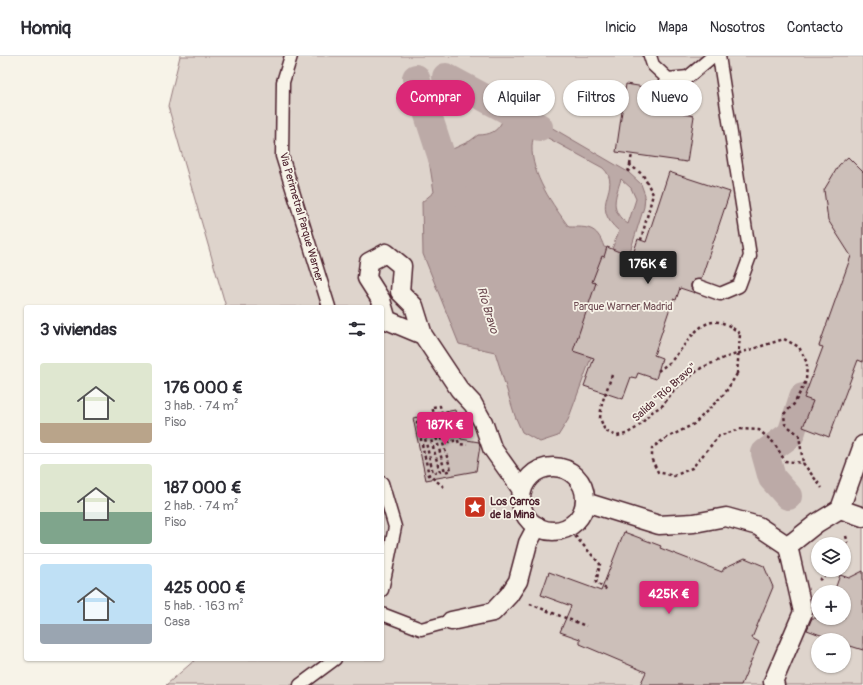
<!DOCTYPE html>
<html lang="es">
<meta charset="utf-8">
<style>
:root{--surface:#fff;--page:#f7f7f7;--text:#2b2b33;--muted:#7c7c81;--line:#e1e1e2;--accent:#db2777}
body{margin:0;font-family:Pangolin,sans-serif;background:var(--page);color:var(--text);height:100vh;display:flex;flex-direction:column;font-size:15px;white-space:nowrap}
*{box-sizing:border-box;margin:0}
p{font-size:13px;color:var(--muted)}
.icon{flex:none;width:22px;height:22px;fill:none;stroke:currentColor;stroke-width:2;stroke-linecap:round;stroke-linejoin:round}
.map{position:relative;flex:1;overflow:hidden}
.side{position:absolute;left:24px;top:249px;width:360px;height:356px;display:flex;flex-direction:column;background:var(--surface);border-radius:4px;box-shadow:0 1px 3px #0004}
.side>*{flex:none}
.top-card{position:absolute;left:396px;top:24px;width:380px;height:36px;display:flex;gap:8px}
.fabs{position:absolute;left:811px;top:481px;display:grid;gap:8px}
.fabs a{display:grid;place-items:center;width:40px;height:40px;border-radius:50%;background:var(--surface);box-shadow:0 1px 3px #0004;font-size:20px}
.price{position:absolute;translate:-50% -34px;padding:0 9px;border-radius:4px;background:var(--accent);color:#fff;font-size:13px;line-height:26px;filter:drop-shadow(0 1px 2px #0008)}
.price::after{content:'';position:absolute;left:50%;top:24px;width:12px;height:9px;margin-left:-6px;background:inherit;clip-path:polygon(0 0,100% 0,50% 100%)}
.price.on{background:#222;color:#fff}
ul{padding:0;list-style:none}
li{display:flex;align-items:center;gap:12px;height:100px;padding:0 16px}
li+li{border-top:1px solid var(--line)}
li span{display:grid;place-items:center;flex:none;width:112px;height:80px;border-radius:4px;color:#555}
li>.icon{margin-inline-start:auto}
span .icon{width:48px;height:48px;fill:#fffc;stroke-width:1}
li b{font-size:17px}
h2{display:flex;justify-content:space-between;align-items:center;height:48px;padding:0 16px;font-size:17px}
.pill{padding:0 14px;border-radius:18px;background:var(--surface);box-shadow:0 1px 3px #0004;font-size:14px;line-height:36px}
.pill.on{background:var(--accent);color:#fff}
header{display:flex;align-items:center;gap:24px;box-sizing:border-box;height:56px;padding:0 20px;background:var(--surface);border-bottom:1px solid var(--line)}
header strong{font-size:19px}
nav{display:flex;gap:22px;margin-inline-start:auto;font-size:14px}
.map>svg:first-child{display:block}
.green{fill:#ded4cc;stroke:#947a7c;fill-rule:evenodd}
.water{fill:#bcaaa7;stroke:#8e7275;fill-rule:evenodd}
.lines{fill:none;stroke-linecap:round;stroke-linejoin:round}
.canal{stroke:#bcaaa7;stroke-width:28}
.building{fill:#ccbfb9;stroke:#4a1f2b}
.service-casing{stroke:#4a1f2b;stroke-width:15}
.pedestrian-casing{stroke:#4a1f2b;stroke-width:21}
.path{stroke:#4a1f2b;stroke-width:2.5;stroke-dasharray:3 3;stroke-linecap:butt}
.service{stroke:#f7f3e8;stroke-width:12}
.pedestrian{stroke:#f7f3e8;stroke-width:18}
.path-bridge{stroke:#4a1f2b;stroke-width:2.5;stroke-dasharray:3 3;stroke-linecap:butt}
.labels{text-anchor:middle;stroke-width:3.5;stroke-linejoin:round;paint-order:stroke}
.street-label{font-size:11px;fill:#4a1f2b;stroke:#f7f3e8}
.park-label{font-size:11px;fill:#6f4c53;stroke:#f7f3e8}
.poi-label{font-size:11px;font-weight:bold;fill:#4a1f2b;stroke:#f7f3e8;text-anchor:start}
.water-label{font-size:12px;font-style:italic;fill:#6c4950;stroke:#f7f3e8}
</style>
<header>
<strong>Homiq</strong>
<nav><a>Inicio</a><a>Mapa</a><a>Nosotros</a><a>Contacto</a></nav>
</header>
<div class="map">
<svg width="863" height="629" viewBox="0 0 863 629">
<rect width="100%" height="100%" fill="#f7f3e8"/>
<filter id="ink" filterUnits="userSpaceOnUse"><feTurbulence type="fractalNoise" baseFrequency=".025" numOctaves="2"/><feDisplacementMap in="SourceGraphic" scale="8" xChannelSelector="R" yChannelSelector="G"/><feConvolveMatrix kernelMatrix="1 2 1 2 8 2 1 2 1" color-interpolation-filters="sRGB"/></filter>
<g filter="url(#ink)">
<path class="green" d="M180 0H863V629H166L196 603H382V251H226L168 50ZM818 488H844V514H818ZM818 536H844V562H818ZM818 584H844V610H818Z"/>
<path class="water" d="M527 39 540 50 537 63 628 116 641 128 645 139 644 151 629 199 568 364 558 380 540 386 522 376 515 360 495 296 459 288 423 198 422 146 434 136 429 104 470 85 478 79C503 79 503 62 509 42ZM535 75 603 112C624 132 587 148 619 175L612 193 604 191C597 170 588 171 569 171 553 149 531 119 532 90 532 86 534 80 535 75ZM621 123 631 132 636 143 628 168C609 155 615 142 621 123Z"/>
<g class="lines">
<g class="canal">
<path d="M446 21 539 71"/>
<path d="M416 22 453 136"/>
<path d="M788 440 772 422 765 397 791 378 803 341"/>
</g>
</g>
<g class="building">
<path d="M626 28 686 38 683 58 694 60 687 106 616 96Z"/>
<path d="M848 101 863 116V306L858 304 829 381 803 371 813 345 804 342 823 291 819 290 851 200 828 164 824 134 839 109Z"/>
<path d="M669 116 730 136 701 223 694 224 691 228V232L695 237 680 232 676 244 673 243 654 299 662 302 656 323 638 317 636 322 631 321 623 343 584 330 594 302 573 295 596 227 592 226 602 200 604 201 607 191 632 201 638 183 646 186Z"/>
<path d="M455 354 461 383 479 386 480 390 476 415 426 424 413 362Z"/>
<path d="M624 476 661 490 660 492 722 516 724 512 745 502 764 510 773 531 752 582 759 586 741 629H640L646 616 580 588V583L560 576 571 550 541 539 549 516 601 535Z"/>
<path d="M863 515V594L844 588V584H834L807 574 812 562H844V536H834L840 519 849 522Z"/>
</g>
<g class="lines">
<g class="service-casing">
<g id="service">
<path d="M291 0 283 26 282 100 329 251"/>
<path d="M650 0 653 9 668 23 688 21 713 0"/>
<path d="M698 230 720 238 739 230 750 200 719 0"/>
<path d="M382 427 395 471 382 534"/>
<path d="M382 558 421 573 451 565"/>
<path d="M300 629 335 603"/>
</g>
</g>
<g class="pedestrian-casing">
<g id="pedestrian">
<path d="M423 279 387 264 381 244 367 222 369 206 386 197 402 210 400 236 414 250 423 279 459 333 473 348 483 366 492 392 522 434"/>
<circle cx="553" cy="443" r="32"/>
<path d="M585 446 659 469 694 467 726 461 758 470 788 490 803 556 773 626 775 629"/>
<path d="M840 453 863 461"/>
<path d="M788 490 817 467 840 453 863 389"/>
<path d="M451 565 493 556 509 539 518 525 528 487 537 470"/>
</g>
</g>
<g class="path">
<path d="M630 109 632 98"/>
<path d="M628 116 630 109 643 119 653 138 641 184"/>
<path d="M658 315C663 311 669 308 673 303 693 280 707 248 740 278"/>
<path d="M737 318 725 337 694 368 663 384 652 392V404L658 416 674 420 692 412 719 380 740 373 759 374 774 387 785 405 803 407"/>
<path d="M612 319 602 347 600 362 605 375 617 380 626 378 638 371 652 356 663 349 674 334 701 312 724 302 784 283 799 291 807 307 806 325 794 348 784 358 785 368 799 379 803 407"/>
<path d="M451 361 459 388 467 389"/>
<path d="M803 407 822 432"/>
<path d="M444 431 429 419 417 366 421 365 433 417 440 416 425 362 431 361 445 416 451 414 432 351 440 350 449 386 454 385 446 354"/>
<path d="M567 471 600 508 596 527 608 534"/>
<path d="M846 480 848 487"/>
<path d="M819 524 832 514"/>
<path d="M530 548 586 570"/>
</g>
<use href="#service" class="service"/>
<use href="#pedestrian" class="pedestrian"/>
<path class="path-bridge" d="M737 318 740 278"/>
</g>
</g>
<defs>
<g id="sight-square" transform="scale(1.15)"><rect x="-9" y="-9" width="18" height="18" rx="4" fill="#c8321e" stroke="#f7f3e8"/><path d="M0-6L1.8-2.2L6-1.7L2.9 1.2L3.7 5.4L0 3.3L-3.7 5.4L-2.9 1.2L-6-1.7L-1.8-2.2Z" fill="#fff"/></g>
</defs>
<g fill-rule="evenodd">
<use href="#sight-square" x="475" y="451"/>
</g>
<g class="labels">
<g class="street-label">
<text transform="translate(302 161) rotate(74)" y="4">Via Perimetral Parque Warner</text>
<text transform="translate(664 336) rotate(-42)" y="4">Salida "Río Bravo"</text>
</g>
<g class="park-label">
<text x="623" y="254">Parque Warner Madrid</text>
</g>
<g class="poi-label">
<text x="490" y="449">Los Carros<tspan x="490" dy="13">de la Mina</tspan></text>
</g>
<g class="water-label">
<text transform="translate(488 254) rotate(73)" y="4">Río Bravo</text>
</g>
</g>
</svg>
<div class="fabs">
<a><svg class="icon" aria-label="layers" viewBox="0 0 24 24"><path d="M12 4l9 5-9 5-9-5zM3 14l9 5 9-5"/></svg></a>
<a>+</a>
<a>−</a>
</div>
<b class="price on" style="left:648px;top:229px">176K €</b>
<b class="price" style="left:445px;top:390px">187K €</b>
<b class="price" style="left:669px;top:559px">425K €</b>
<div class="top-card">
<a class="pill on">Comprar</a>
<a class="pill">Alquilar</a>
<a class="pill">Filtros</a>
<a class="pill">Nuevo</a>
</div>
<section class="side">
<h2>3 viviendas<svg class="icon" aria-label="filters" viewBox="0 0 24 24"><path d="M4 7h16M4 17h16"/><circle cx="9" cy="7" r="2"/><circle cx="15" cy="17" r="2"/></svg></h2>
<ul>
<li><span style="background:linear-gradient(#dfe7d0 75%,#b9a48a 0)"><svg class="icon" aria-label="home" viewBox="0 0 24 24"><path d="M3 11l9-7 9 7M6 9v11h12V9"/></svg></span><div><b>176 000 €</b><p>3 hab. · 74 m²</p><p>Piso</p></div></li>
<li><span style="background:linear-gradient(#dfe7d0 60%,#7fa58c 0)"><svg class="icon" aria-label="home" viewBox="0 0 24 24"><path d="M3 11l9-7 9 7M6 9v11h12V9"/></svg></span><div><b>187 000 €</b><p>2 hab. · 74 m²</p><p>Piso</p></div></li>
<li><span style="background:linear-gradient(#bfe0f5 75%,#9aa5b1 0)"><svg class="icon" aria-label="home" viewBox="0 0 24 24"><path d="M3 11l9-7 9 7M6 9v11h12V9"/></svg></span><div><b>425 000 €</b><p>5 hab. · 163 m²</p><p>Casa</p></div></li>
</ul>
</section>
</div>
